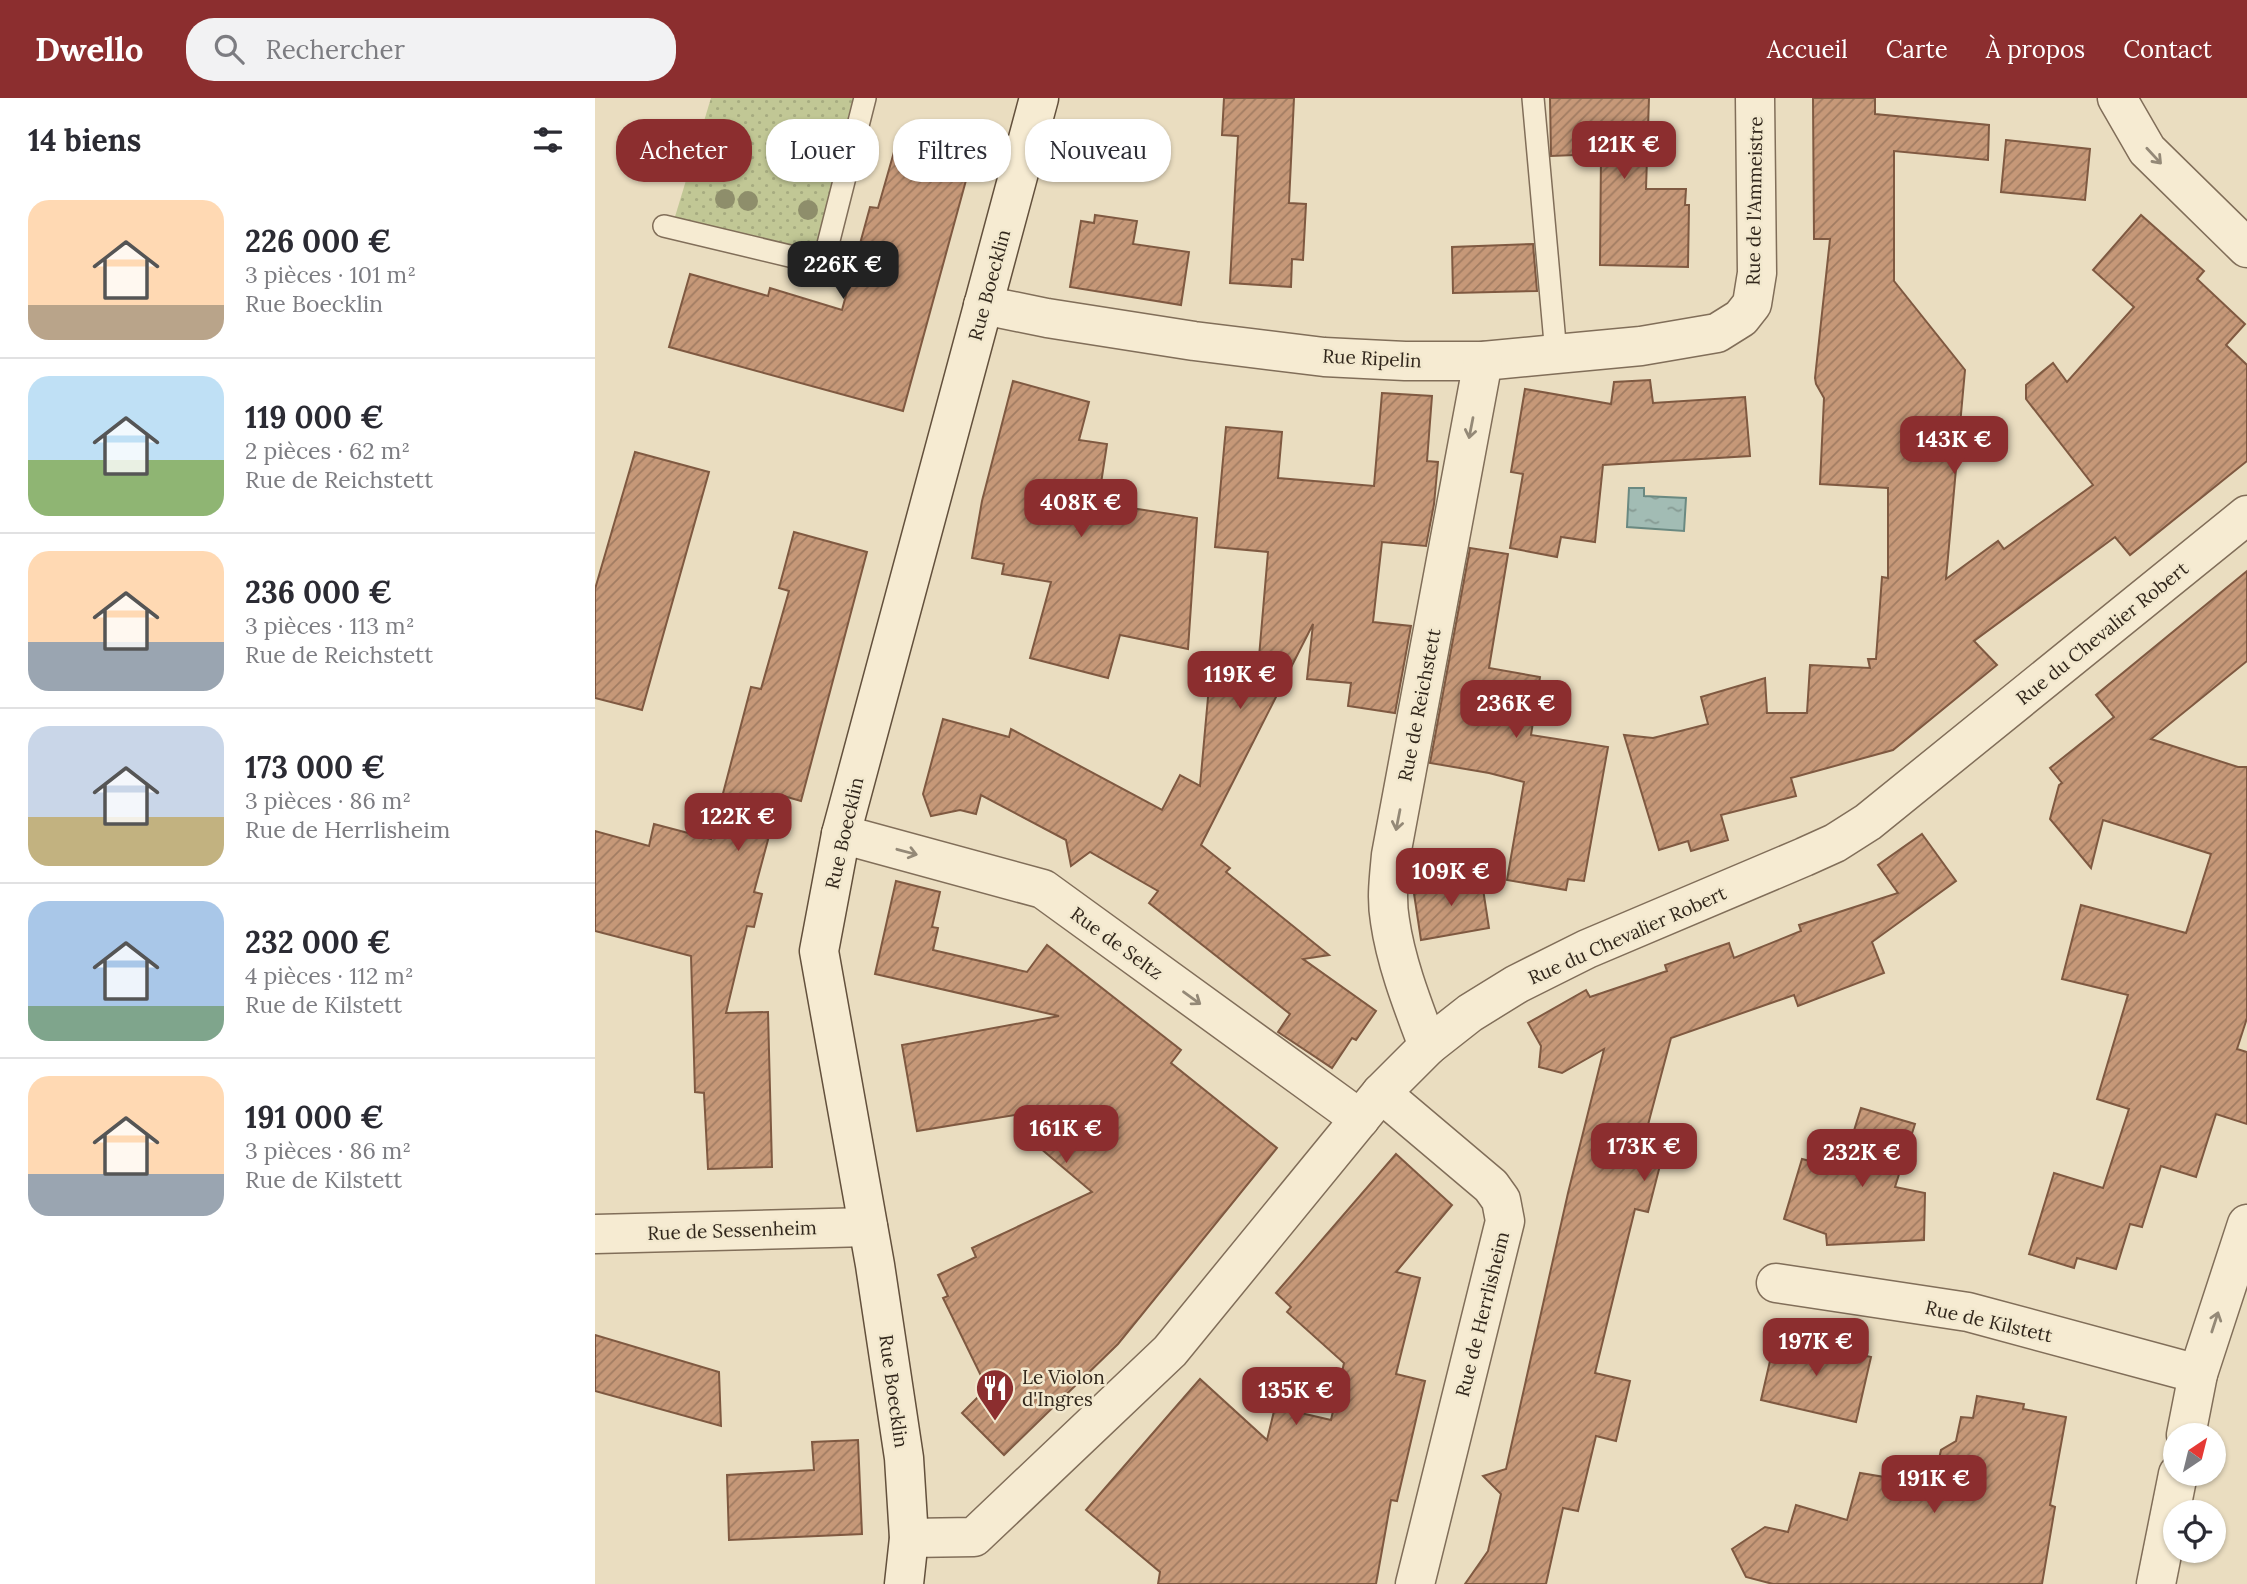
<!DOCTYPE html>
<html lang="fr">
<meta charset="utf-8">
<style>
:root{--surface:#fff;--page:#f2f2f3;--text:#2b2b33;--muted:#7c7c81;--line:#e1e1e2;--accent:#8c2e2f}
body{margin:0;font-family:Lora,serif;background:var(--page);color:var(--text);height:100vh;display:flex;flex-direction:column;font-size:26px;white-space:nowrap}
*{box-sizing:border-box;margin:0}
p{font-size:23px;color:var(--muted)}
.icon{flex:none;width:38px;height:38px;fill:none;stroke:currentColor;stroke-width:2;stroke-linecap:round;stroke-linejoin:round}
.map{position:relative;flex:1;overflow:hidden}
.drawer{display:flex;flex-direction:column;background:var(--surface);width:595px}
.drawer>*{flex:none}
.guide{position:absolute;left:21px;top:21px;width:665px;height:63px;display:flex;gap:14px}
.needle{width:46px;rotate:35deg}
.controls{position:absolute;left:1568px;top:1325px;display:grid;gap:14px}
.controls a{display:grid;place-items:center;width:63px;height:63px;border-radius:50%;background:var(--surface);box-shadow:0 2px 5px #0004;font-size:35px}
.price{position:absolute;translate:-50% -60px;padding:0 16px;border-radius:14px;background:var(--accent);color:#fff;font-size:23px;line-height:46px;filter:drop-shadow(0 2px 4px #0008)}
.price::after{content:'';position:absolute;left:50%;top:42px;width:21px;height:16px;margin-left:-10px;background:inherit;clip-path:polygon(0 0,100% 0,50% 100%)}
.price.selected{background:#222;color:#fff}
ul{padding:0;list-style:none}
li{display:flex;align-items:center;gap:21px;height:175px;padding:0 28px}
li+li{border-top:2px solid var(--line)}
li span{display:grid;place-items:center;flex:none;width:196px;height:140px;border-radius:21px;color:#555}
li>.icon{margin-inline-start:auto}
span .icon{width:84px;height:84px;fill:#fffc;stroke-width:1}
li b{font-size:30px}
h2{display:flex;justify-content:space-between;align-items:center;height:84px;padding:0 28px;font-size:30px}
.pill{padding:0 24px;border-radius:28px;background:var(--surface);box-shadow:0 2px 5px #0004;font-size:24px;line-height:63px}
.pill.selected{background:var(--accent);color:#fff}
header{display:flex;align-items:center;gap:42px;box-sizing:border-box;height:98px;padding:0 35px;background:var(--accent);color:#fff}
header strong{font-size:33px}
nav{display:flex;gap:38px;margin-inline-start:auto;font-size:24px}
.search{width:490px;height:63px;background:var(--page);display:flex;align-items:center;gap:18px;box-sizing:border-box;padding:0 24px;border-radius:28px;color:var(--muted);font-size:26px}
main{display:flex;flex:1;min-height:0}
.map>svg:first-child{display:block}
.grass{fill:url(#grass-dots)}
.water{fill:url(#water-ripples);stroke:#6a8981;stroke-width:2}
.building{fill:url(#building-hatch);stroke:#7f5941;stroke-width:2}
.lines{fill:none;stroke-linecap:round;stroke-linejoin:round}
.lane-casing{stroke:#816e59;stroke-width:24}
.street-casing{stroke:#816e59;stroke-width:41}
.secondary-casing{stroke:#63503c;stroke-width:41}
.lane{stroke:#f6ebd2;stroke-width:21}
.street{stroke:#f6ebd2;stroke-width:38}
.secondary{stroke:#f6ebd2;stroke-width:38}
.tree{fill:#8e8e6b}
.oneway{stroke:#948977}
.labels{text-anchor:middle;stroke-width:5;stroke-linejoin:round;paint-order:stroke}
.street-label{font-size:19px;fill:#32271c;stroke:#f2e8ce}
.poi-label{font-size:19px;fill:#32271c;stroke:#f2e8ce;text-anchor:start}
</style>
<header>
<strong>Dwello</strong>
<div class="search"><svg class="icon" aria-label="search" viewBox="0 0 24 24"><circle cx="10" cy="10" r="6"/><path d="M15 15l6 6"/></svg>Rechercher</div>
<nav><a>Accueil</a><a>Carte</a><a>À propos</a><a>Contact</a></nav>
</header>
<main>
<section class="drawer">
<h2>14 biens<svg class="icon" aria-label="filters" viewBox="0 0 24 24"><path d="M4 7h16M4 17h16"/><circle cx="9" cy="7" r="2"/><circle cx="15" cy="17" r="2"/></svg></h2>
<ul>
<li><span style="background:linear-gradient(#ffd9b3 75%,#b9a48a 0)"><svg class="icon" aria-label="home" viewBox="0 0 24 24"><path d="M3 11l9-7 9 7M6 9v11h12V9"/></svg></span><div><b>226 000 €</b><p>3 pièces · 101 m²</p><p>Rue Boecklin</p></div></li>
<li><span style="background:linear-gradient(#bfe0f5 60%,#8fb573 0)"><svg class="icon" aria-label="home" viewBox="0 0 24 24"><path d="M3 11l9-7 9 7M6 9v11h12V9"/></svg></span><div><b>119 000 €</b><p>2 pièces · 62 m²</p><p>Rue de Reichstett</p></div></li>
<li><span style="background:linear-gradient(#ffd9b3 65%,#9aa5b1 0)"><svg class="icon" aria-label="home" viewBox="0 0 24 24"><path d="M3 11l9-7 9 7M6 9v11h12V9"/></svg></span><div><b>236 000 €</b><p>3 pièces · 113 m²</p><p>Rue de Reichstett</p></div></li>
<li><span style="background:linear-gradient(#c9d6e8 65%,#c2b280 0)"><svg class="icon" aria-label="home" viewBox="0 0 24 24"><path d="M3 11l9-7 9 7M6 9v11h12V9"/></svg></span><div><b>173 000 €</b><p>3 pièces · 86 m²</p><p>Rue de Herrlisheim</p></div></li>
<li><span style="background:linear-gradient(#a9c7e8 75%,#7fa58c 0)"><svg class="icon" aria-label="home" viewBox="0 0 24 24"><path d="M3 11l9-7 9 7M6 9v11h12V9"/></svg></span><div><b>232 000 €</b><p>4 pièces · 112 m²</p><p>Rue de Kilstett</p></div></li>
<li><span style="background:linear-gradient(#ffd9b3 70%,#9aa5b1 0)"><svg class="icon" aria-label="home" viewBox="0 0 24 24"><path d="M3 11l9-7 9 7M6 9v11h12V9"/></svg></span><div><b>191 000 €</b><p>3 pièces · 86 m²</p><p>Rue de Kilstett</p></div></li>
</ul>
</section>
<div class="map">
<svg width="1652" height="1486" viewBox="0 0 1652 1486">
<defs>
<pattern id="grass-dots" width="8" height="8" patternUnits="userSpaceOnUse" patternTransform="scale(1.75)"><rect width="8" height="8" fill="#c1c795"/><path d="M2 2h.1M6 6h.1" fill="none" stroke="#a6ab80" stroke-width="1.8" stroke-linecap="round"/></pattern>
<pattern id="water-ripples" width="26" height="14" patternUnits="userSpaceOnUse" patternTransform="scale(1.75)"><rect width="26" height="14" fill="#a2bcb4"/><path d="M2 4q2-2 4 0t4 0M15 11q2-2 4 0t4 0" fill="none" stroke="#859992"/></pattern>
<pattern id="building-hatch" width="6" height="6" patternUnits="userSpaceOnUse" patternTransform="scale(1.75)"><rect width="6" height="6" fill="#c69878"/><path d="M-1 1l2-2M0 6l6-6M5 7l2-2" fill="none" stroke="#a17c62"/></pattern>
</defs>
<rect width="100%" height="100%" fill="#eaddc0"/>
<path class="grass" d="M116 0H258L220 152 79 122Z"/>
<path class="water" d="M1034 390H1049V398L1091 400 1089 433 1032 429Z"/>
<g class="building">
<path d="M629 0H699L694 105 711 106 708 162 697 161 696 189 635 185 643 38 627 37Z"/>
<path d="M955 0H1054L1051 91H1091L1090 107H1094L1093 169 1005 167 1006 56 956 58Z"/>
<path d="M1218 0H1280V16L1394 27 1393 62 1299 53V183L1370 272 1351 481 1403 443 1409 451 1498 387 1431 301V287L1458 265 1472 284 1539 209 1498 172 1546 117 1609 173 1602 181 1650 226 1631 247 1652 267V363L1535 457 1520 439 1379 543 1402 567 1298 652 1196 680 1201 698 1126 717 1133 742 1096 753 1093 743 1064 752 1029 637 1058 640 1113 626 1106 599 1170 580 1172 615H1212L1215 567 1275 570 1273 561H1281L1287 479 1293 480V390L1225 386 1229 300 1221 286 1220 280 1235 141H1219Z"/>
<path d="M1411 42 1495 51 1490 102 1406 94Z"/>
<path d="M299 54 373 75 308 313 74 249 95 176 173 198 175 190 247 212 275 109 283 110Z"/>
<path d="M500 117 542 123 538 146 594 154 586 207 475 189 486 123 499 125Z"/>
<path d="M938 146 942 193 858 195 857 149Z"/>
<path d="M1055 282 1058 305 1150 299 1155 358 1008 367 1000 444 966 439 962 459 915 450 928 376 916 374 930 291 1016 306 1019 284Z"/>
<path d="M418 283 494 304 484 342 512 346 503 405 602 420 593 551 525 537 513 580 435 560 456 484 407 476 409 466 377 460 387 403Z"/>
<path d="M787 295 837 298 832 363 843 364 839 406 831 448 787 444 778 524 816 528 800 615 753 608 756 585 712 581 718 526 606 747 635 770 631 774 734 857 708 861 781 913 761 942 757 940 737 970 683 934 695 916 554 805 563 793 495 754 476 768 471 742 386 697 381 716 365 712 336 718 328 696 348 621 414 639 416 631 567 712 585 677 605 688 617 555 664 559 673 454 620 449 631 329 687 334 683 380 779 388Z"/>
<path d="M40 354 114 374 47 612 0 600V491Z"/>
<path d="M199 434 272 454 206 703 185 697 159 794 167 796 159 829 152 828 131 915 173 914 177 1069 113 1071 109 995 100 994 96 858 0 833V733L54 748 59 726 116 741 156 589 166 591 194 493 184 490Z"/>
<path d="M875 450 913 456 894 570 945 579 936 637 1013 649 989 783 973 781 971 792 912 782 929 684 894 675 835 665Z"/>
<path d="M1652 473V563L1556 641 1643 669H1652V920L1642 951 1652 954V1026L1621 1016 1601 1079 1566 1068 1547 1129 1535 1126 1521 1171 1482 1160 1479 1170 1434 1156 1459 1075 1508 1090 1534 1011 1502 1001 1533 897 1467 881 1486 807 1591 835 1616 756 1508 722 1496 770 1455 721 1464 687 1467 685 1455 670 1519 619 1501 597Z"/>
<path d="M1327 736 1361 783 1277 844 1289 875 1203 908 1199 897 1076 940 1050 1038 1071 1044 1053 1114 1040 1111 1000 1275 1035 1283 1021 1343 1001 1338 983 1413 968 1410 951 1486H870L893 1453 906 1396 888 1378 911 1371 973 1095 1009 951 967 975 944 969 946 948 933 925 991 892 995 899 1072 873 1070 867 1134 845 1139 860 1206 833 1204 827 1303 795 1283 767Z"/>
<path d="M886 778 894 830 826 842 818 789Z"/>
<path d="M301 783 345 794 337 829 343 830 338 852 432 874 452 847 586 952 576 965 682 1050 523 1246 409 1357 367 1315 392 1290 348 1200 353 1198 343 1177 381 1159 377 1150 497 1094 432 1039 426 1016 322 1033 307 947 464 918 280 876Z"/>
<path d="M1266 1010 1320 1026 1300 1089 1330 1095 1329 1142 1232 1147 1231 1136 1189 1121 1207 1061 1247 1071Z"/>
<path d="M801 1056 857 1107 801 1174 825 1180 801 1276 830 1283 802 1403 796 1402 781 1486H563L565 1474 491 1412 605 1281 672 1342 680 1309 736 1322 749 1265 692 1214 696 1209 681 1195Z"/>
<path d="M0 1237 124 1274 126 1328 0 1293Z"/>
<path d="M1181 1237 1276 1259 1261 1324 1166 1302Z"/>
<path d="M1382 1298 1429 1306 1428 1311 1471 1319 1455 1407 1460 1409 1447 1486H1178L1151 1479 1137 1451 1170 1429 1193 1434 1201 1407 1252 1422 1265 1375 1338 1387 1346 1352 1361 1343 1366 1319 1378 1320Z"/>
<path d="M263 1342 267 1436 134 1442 132 1377 219 1372 217 1344Z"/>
</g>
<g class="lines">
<g class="lane-casing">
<g id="lane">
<path d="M938 0 961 256"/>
<path d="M69 128 228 166 270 0"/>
</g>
</g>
<g class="street-casing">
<g id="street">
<path d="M1522 0 1552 52 1652 150"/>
<path d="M388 207 452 220 599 243 729 259 810 263H888L961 256 1046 248 1122 235 1146 220 1157 206 1162 175 1160 0"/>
<path d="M246 736 448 791 765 1021"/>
<path d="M833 948C818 908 801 865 795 823 791 801 794 779 796 757L888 263"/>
<path d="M786 995 896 1088 906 1102 910 1123 820 1486"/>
<path d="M0 1136 273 1129"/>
<path d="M1181 1185 1373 1214 1603 1276"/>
<path d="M1591 1337 1603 1276 1652 1126"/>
<path d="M314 1440 379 1439 575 1253 786 995 833 948 875 915 922 886 992 851 1209 759 1240 745 1273 724 1652 417"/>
<path d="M1561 1486 1583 1376"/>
</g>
</g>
<g class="secondary-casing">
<path id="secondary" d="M309 1486 314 1440 309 1360 280 1167 224 853 246 736 444 0"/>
</g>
<use href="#lane" class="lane"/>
<use href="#street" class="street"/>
<use href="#secondary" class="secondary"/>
</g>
<g class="tree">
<circle cx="222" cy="67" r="10"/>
<circle cx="130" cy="101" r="10"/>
<circle cx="153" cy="103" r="10"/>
<circle cx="213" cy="112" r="10"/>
</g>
<defs><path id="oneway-shaft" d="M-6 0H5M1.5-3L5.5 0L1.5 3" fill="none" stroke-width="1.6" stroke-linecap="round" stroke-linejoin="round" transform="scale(1.75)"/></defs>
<g class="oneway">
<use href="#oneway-shaft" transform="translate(1559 58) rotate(47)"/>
<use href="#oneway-shaft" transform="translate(876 330) rotate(101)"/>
<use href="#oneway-shaft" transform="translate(803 722) rotate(101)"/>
<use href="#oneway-shaft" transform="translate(312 754) rotate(15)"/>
<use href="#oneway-shaft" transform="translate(597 900) rotate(36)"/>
<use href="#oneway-shaft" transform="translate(1620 1224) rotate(-72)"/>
</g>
<defs>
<g id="restaurant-pin" transform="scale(2.0125)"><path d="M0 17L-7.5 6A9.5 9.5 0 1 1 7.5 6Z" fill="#8c2e2f" stroke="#f2e8ce"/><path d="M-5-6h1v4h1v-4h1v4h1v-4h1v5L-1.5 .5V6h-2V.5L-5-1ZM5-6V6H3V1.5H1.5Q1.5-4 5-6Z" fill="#fff"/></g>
</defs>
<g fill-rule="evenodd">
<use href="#restaurant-pin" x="400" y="1290"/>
</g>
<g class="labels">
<g class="street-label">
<text transform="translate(1159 103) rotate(-89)" y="7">Rue de l'Ammeistre</text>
<text transform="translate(394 187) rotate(-75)" y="7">Rue Boecklin</text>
<text transform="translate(777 260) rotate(3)" y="7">Rue Ripelin</text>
<text transform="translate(1507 535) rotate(-39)" y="7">Rue du Chevalier Robert</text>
<text transform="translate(824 607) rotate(-79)" y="7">Rue de Reichstett</text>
<text transform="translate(249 735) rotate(-77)" y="7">Rue Boecklin</text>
<text transform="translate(1032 837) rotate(-24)" y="7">Rue du Chevalier Robert</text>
<text transform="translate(522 845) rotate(36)" y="7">Rue de Seltz</text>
<text transform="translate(137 1132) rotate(-2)" y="7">Rue de Sessenheim</text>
<text transform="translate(887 1216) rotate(-76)" y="7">Rue de Herrlisheim</text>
<text transform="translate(1394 1223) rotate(13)" y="7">Rue de Kilstett</text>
<text transform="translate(299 1293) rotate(82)" y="7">Rue Boecklin</text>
</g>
<g class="poi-label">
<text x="427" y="1286">Le Violon<tspan x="427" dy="22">d'Ingres</tspan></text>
</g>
</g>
</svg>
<div class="controls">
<a><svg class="needle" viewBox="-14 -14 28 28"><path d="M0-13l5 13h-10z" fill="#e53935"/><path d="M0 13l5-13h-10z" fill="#7c7c81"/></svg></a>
<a><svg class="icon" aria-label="locate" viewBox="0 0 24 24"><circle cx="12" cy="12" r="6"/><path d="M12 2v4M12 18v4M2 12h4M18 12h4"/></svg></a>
</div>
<b class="price" style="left:1029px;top:83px">121K €</b>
<b class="price selected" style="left:248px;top:203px">226K €</b>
<b class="price" style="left:1359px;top:378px">143K €</b>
<b class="price" style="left:486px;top:441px">408K €</b>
<b class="price" style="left:645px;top:613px">119K €</b>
<b class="price" style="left:921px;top:642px">236K €</b>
<b class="price" style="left:143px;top:755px">122K €</b>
<b class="price" style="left:856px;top:810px">109K €</b>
<b class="price" style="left:471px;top:1067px">161K €</b>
<b class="price" style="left:1049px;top:1085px">173K €</b>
<b class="price" style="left:1267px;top:1091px">232K €</b>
<b class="price" style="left:1221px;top:1280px">197K €</b>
<b class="price" style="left:701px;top:1329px">135K €</b>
<b class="price" style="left:1339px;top:1417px">191K €</b>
<div class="guide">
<a class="pill selected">Acheter</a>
<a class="pill">Louer</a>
<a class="pill">Filtres</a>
<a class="pill">Nouveau</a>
</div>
</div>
</main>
